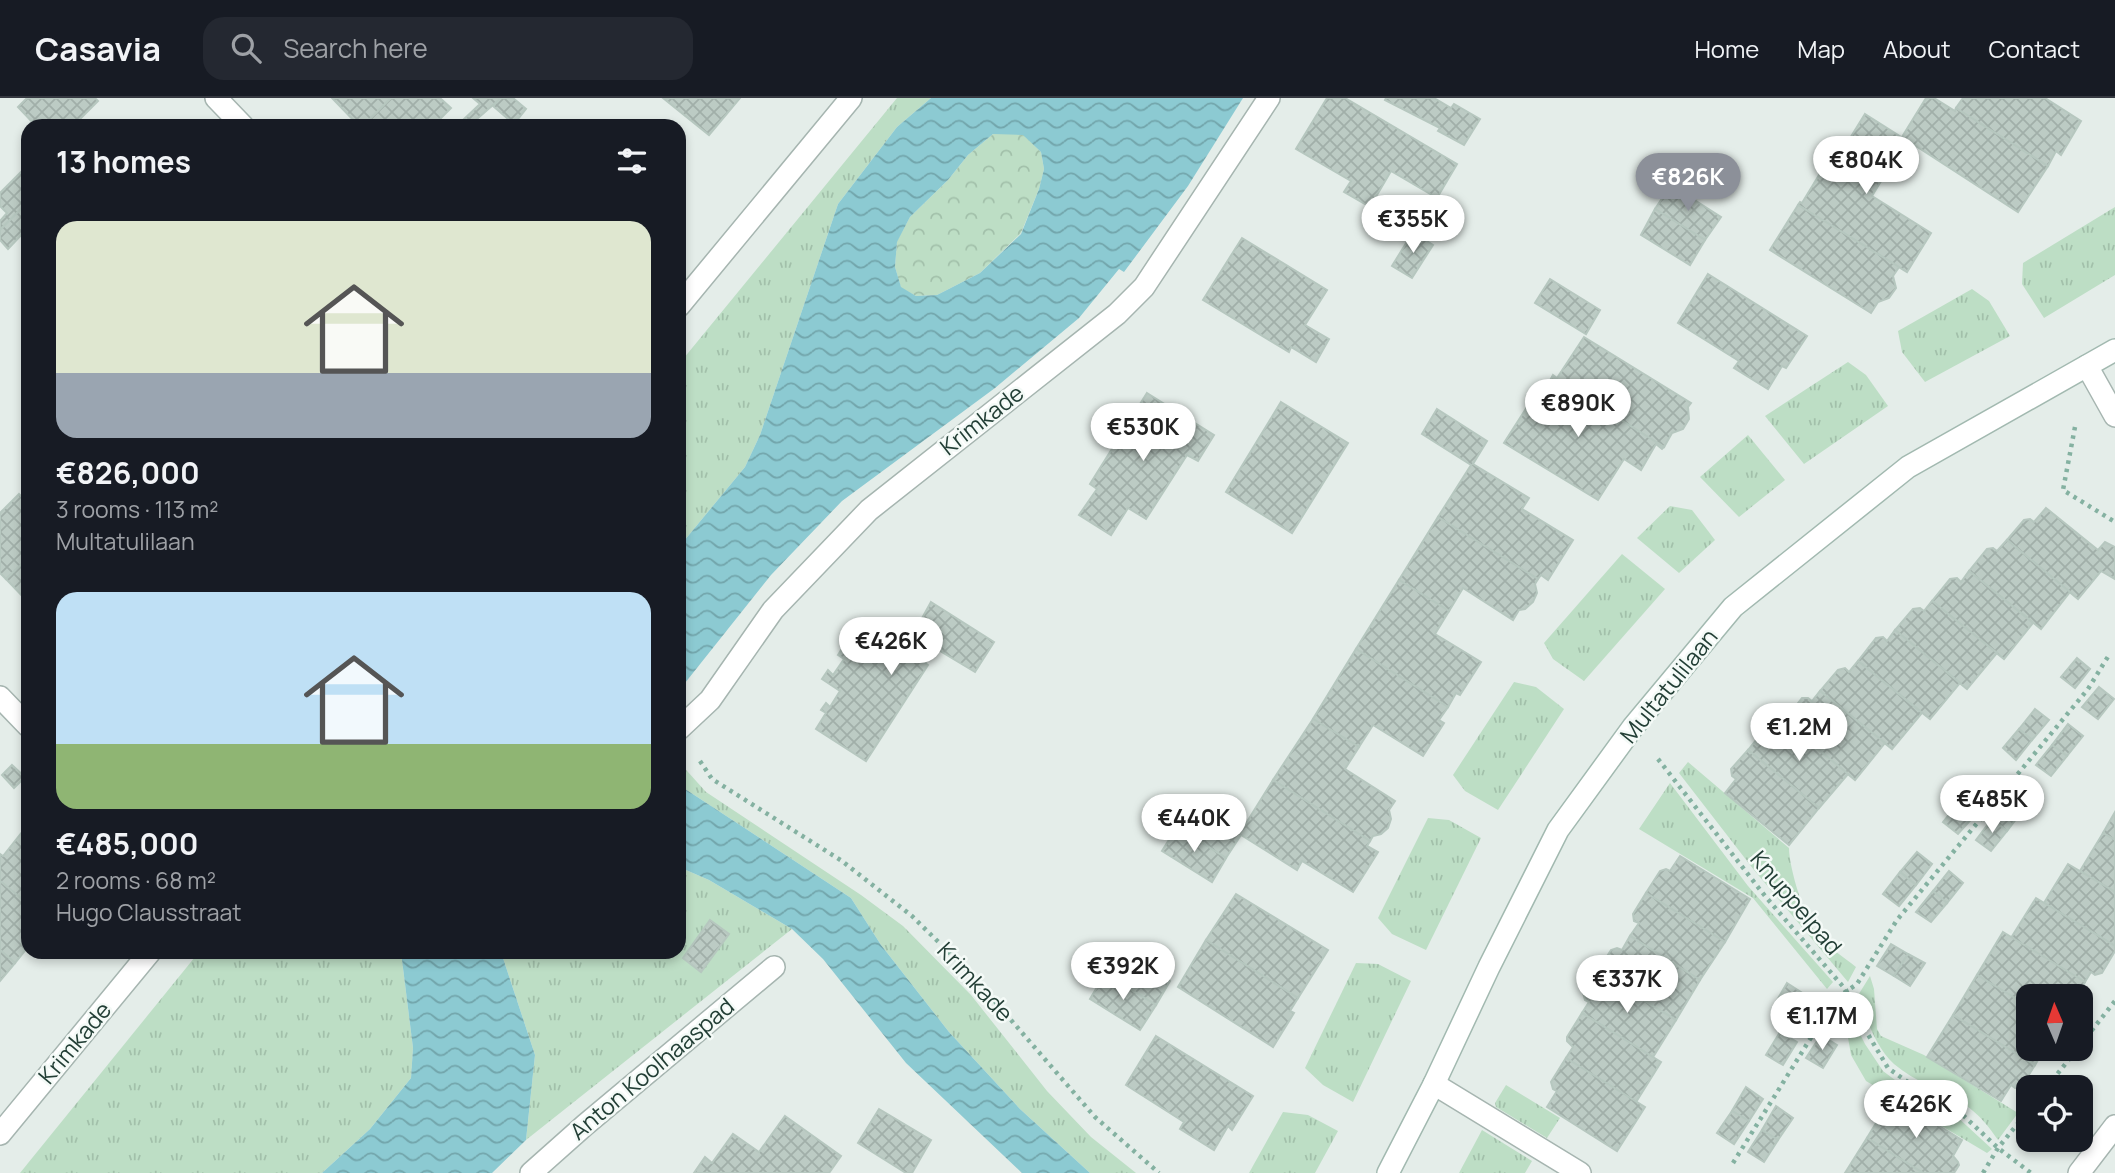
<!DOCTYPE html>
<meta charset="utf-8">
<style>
:root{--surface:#171b24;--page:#242831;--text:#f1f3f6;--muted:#9ea1a6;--line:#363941;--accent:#8c9099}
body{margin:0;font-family:Manrope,sans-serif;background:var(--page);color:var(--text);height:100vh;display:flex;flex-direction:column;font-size:26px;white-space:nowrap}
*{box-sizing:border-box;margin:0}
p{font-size:23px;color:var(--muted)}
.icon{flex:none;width:38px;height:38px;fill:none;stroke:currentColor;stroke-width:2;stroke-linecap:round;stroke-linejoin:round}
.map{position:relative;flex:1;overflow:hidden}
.details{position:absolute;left:21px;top:21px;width:665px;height:840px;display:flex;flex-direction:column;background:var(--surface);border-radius:21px;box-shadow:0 4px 10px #0003}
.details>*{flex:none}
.needle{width:46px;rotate:358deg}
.tools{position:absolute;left:2016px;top:886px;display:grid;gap:14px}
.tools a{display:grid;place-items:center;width:77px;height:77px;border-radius:14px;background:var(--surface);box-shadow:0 4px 10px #0003;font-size:35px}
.price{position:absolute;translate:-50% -60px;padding:0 16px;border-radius:24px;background:#fff;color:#222;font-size:23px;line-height:46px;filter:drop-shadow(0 2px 4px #0008)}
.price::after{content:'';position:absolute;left:50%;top:42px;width:21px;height:16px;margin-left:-10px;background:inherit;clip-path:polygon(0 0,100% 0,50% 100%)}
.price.on{background:var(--accent);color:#fff}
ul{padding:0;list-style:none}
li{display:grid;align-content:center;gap:14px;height:371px;padding:0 35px}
li span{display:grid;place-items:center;height:217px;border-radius:21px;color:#555}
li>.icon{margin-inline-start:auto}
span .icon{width:126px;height:126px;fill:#fffc;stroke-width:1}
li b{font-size:30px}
h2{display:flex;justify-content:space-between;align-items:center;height:84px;padding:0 35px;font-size:30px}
header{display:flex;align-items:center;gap:42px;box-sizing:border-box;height:98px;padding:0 35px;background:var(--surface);border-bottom:2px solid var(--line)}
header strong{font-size:33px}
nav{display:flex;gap:38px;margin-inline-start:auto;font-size:24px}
.search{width:490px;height:63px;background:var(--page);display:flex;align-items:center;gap:18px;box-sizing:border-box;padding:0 24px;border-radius:21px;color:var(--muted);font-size:26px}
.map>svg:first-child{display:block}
.grass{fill:url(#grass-tufts)}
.forest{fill:url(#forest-crowns)}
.water{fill:url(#water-waves);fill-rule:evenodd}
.building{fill:url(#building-cross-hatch);stroke:#b6c7bf;stroke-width:2}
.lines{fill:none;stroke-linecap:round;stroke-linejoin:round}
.lane-casing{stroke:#a6b5b0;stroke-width:24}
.street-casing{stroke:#a6b5b0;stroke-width:24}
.secondary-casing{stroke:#a2b9b0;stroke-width:24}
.path{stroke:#84b1a1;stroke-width:4.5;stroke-dasharray:3.5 5;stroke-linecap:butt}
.lane{stroke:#fff;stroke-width:21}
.street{stroke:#fff;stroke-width:21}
.secondary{stroke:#fff;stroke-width:21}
.labels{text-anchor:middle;stroke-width:5;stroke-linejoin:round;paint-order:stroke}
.street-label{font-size:23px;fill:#233f36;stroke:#f4faf7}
</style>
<header>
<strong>Casavia</strong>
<div class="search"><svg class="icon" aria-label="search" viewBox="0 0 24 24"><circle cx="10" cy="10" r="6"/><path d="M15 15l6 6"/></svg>Search here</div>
<nav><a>Home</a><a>Map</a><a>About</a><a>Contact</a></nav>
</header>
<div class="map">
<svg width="2115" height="1075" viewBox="0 0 2115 1075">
<defs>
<pattern id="grass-tufts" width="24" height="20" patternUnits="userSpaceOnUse" patternTransform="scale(1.75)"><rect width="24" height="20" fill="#bddec5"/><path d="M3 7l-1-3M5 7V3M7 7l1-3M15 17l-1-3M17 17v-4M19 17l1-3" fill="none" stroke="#a2c0aa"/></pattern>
<pattern id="forest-crowns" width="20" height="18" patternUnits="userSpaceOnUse" patternTransform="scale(1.75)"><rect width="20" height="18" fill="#bddec5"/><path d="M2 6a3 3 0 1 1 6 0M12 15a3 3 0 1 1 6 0" fill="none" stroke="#a2c0aa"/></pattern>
<pattern id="water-waves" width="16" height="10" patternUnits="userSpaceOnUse" patternTransform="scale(1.75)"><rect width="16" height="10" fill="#8ccad2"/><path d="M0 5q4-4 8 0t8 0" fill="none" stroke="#72a5ab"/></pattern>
<pattern id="building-cross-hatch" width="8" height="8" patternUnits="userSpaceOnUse" patternTransform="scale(1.75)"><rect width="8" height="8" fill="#bccbc4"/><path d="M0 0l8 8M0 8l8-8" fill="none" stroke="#a1afa9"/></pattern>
</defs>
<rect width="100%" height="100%" fill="#e4ede9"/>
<g class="grass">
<path d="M897 0H931L897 29 838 106 760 337 745 369 679 449V266Z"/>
<path d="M2115 109V177L2044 220 2022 186 2023 165Z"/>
<path d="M1972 191 1989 203 2010 238 1925 284 1902 254 1898 233Z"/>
<path d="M1848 264 1866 277 1888 308 1804 366 1765 318Z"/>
<path d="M1748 337 1785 382 1739 419 1700 379Z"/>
<path d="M1670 408 1692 412 1715 442 1679 475 1637 440Z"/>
<path d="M1622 456 1665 491 1584 583 1553 561 1544 545Z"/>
<path d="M1514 584 1536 589 1564 611 1498 712 1465 693 1453 677Z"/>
<path d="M679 664 706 694 861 797 903 828 971 897 1047 993 1091 1039 1136 1075H1090L1020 1011 949 934 881 847 851 800 679 687Z"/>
<path d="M1688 664 1789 750C1789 770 1805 822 1818 838 1829 850 1844 859 1856 869L1848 884 1754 772 1679 675Z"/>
<path d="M1670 685 1748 788 1833 884 1827 891 1753 800 1639 731Z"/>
<path d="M1428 720 1449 722 1481 740 1426 852 1392 836 1378 820Z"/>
<path d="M679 769 709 782 792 831 526 1042 535 957 501 854H679Z"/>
<path d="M199 854H401L413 950 411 980 370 1031 322 1075H20Z"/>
<path d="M1356 865 1378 866 1411 883 1353 1004 1323 987 1305 970Z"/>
<path d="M1870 878 1874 891 1877 931 1881 938 1924 957 2018 1015 1998 1042C1989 1029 1979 1016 1965 1007 1942 992 1915 984 1894 966 1876 950 1867 921 1857 899Z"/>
<path d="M1843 902 1865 946 1883 973 1919 1000 1954 1016 1992 1051 1987 1055 1866 983 1851 957 1847 934 1837 911Z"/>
<path d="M1506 987 1560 1020 1547 1040 1496 1009 1495 1005Z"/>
<path d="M1283 1014 1308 1017 1338 1033 1315 1075H1249Z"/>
<path d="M1482 1032 1532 1063 1525 1075H1459Z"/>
</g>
<path class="forest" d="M993 36H1023L1041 54 1044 71 1039 91 1021 135 980 175 937 197 916 198 901 190 895 169 897 143 910 119 948 82 968 57Z"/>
<g class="water">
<path d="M931 0H1243L1188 88 1124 174 1119 171 1079 220 995 290 842 403 771 477 685 585 679 584V449L745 369 760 337 838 106 897 29ZM993 36 1023 37 1041 54 1044 71 1039 91 1021 136 980 175 937 197 916 198 901 189 895 169 897 144 910 119 948 82 968 57Z"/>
<path d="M679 687 851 800 881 847 949 934 1020 1011 1090 1075H1022L906 965 823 861 792 831 709 782 679 769Z"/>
<path d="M401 854H501L535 957 526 1042 492 1075H322L370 1031 411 980 413 950Z"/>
</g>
<g class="building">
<path d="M27 0H95L98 3 73 28H36L18 9Z"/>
<path d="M332 0H391L363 28H359Z"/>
<path d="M391 0H440L451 10 433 28H363Z"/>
<path d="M473 0H501L469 28 463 22 480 6Z"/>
<path d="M501 0H513L526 11 514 26 493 8Z"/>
<path d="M663 0H740L709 37Z"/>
<path d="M1327 0H1345L1457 66 1437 100 1391 73 1370 109 1344 94 1351 83 1296 51Z"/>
<path d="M1386 0H1434L1451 10 1454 6 1480 21 1464 47 1438 33 1440 30 1385 2Z"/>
<path d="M1926 0H1934L1955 13 1956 10 2048 68 2018 114 1902 39Z"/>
<path d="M1963 0H2045L2081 23 2061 57 2056 53 2048 68 1956 10Z"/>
<path d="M1865 16 1906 42 1872 98 1931 135 1907 174 1798 107 1800 104 1802 105 1830 59 1836 63Z"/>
<path d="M28 67V104L0 132V123L7 115 0 108V95Z"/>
<path d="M1671 87 1721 119 1705 142 1655 111Z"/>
<path d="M28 104V136L25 133 8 151 0 142V132Z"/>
<path d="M1798 107 1899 169 1893 178 1896 190 1889 200 1878 204 1871 215 1770 152Z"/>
<path d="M1655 111 1705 142 1690 167 1641 137Z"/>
<path d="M1413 134 1433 147 1412 180 1392 168Z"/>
<path d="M1242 140 1327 192 1305 227 1329 241 1316 264 1291 249 1289 254 1203 202Z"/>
<path d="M1708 176 1807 238 1786 270 1782 268 1768 291 1734 270 1739 263 1678 225Z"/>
<path d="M1550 181 1600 212 1586 236 1535 205Z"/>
<path d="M1584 239 1691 305 1688 309 1689 321 1683 331 1672 335 1664 349 1552 279 1553 277 1557 280Z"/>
<path d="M1552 279 1664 349 1662 351 1656 346 1641 372 1624 361 1598 402 1504 345 1534 298 1538 301Z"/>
<path d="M1147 295 1214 337 1198 363 1187 357 1146 421 1128 410 1111 437 1079 417 1097 391 1090 386Z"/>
<path d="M1281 304 1348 345 1292 435 1226 394Z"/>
<path d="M1437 311 1487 343 1473 366 1529 400 1522 411 1573 442 1548 482 1541 477 1538 481 1438 419 1471 367 1422 336Z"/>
<path d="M19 396 28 405V460L6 481 0 475V415Z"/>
<path d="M2046 410 2098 452 2105 444 2115 449V481L2101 473 2078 501 2007 442 2024 422 2030 421 2034 424Z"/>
<path d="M1438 419 1538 481 1535 486 1537 495 1533 504 1525 511 1519 512 1513 522 1463 490 1449 513 1399 482Z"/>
<path d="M2007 442 2070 494 2041 531 1969 473 1987 451 1993 450 1997 453Z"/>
<path d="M28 460V504L6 481Z"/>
<path d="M1969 473 2033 525 2004 561 1932 503 1950 481 1957 480 1961 484Z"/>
<path d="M1399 482 1449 513 1435 536 1481 564 1460 597 1456 595 1448 609 1356 551Z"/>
<path d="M1932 503 1997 555 1967 591 1895 532 1913 511 1920 510 1924 513Z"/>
<path d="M931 504 994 544 975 574 935 550 925 565 928 567 866 663 816 631 826 615 821 612 826 605 830 609 840 593 822 581 828 572 833 577 844 561 838 557 855 530 872 540 876 534 905 551Z"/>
<path d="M1895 532 1960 585 1930 621 1858 563 1876 540 1883 539 1887 543Z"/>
<path d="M1356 551 1448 609 1439 622 1444 625 1423 658 1373 627 1359 649 1313 621Z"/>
<path d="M2077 560 2090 571 2075 590 2061 579Z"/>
<path d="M1858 563 1922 615 1892 651 1820 593 1838 572 1845 570 1849 574Z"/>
<path d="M2099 589 2114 601 2098 621 2082 609Z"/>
<path d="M1820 593 1885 645 1855 682 1784 623 1802 600H1808L1812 603Z"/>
<path d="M2035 611 2049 622 2032 642 2019 631Z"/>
<path d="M1313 621 1359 649 1345 671 1395 703 1389 712 1391 721 1388 730 1381 736 1373 738 1370 743 1273 682Z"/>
<path d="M1784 623 1848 676 1819 710 1748 652 1765 631 1771 630 1775 634Z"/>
<path d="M2068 626 2083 638 2067 658 2052 647Z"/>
<path d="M2019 631 2032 642 2016 662 2003 650Z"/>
<path d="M2052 647 2067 658 2051 678 2036 667Z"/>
<path d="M1748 652 1819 710 1789 747 1725 695 1736 681 1732 678 1731 671Z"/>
<path d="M12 667 25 679 14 690 2 677Z"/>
<path d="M1273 682 1370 743 1367 748 1378 754 1353 794 1302 763 1297 772 1241 737 1226 760 1177 729 1191 705 1240 735Z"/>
<path d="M1979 682 1994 694 1976 716 1961 702Z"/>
<path d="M2008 701 2023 712 2007 733 1992 721Z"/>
<path d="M1961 702 1976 716 1958 736 1943 724Z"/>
<path d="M2115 714V742L2103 735Z"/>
<path d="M1992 721 2007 733 1991 753 1976 742Z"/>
<path d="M1177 729 1226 760 1212 784 1162 753Z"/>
<path d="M23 733 28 737V806L0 783V756L3 758Z"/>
<path d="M2103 735 2115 742V794L2080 773Z"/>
<path d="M1917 754 1932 766 1916 787 1900 774Z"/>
<path d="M1680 758 1750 801 1725 844 1646 795 1660 773 1666 771 1670 773Z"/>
<path d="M2068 766 2115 794V848L2044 805Z"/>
<path d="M1949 773 1963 785 1947 805 1933 793Z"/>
<path d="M1900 774 1916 787 1899 808 1883 796Z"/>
<path d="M0 783 28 806V849L15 865 0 852Z"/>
<path d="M1933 793 1947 805 1931 824 1916 814Z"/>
<path d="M1646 795 1725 844 1700 882 1630 838 1639 825 1634 823 1633 816Z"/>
<path d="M1236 796 1328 852 1298 900 1206 842Z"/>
<path d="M2036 800 2115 848V853L2102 875 2095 877 2091 874 2085 884 2011 840Z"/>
<path d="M710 822 729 836 701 874 683 860Z"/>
<path d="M2003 834 2085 884 2077 898H2028V908L1977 877Z"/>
<path d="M1630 838 1700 882 1676 922 1597 874 1611 852 1617 850 1622 852Z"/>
<path d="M1206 842 1298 900 1290 913 1294 915 1273 949 1178 889Z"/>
<path d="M1891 846 1908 856 1894 878 1877 868Z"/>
<path d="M0 852 15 865 0 883Z"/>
<path d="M1120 853 1170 883 1156 907 1105 876Z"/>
<path d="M1908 856 1925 865 1910 888 1894 878Z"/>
<path d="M1597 874 1676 922 1653 959 1582 915 1589 904 1585 902 1583 895Z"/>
<path d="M1105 876 1156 907 1140 932 1090 901Z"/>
<path d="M1977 877 2028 908V950H2045L2035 967 1953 917Z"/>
<path d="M1787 885 1804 896 1790 919 1773 909Z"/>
<path d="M1804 896 1821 906 1806 929 1790 919Z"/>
<path d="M1582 915 1661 964 1636 1004 1566 960 1573 949 1567 943V939Z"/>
<path d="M1953 917 2035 967 2021 989 2015 990 2011 987 2001 1003 1927 959Z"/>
<path d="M1780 934 1797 944 1783 967 1766 957Z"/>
<path d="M1821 937 1837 947 1823 970 1806 960Z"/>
<path d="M1156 938 1253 998 1232 1032 1228 1028 1214 1052 1180 1031 1184 1024 1126 987Z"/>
<path d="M1566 960 1645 1009 1617 1053 1547 1009 1557 993 1553 991 1551 984Z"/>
<path d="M1746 989 1763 1001 1749 1023 1732 1013Z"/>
<path d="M1892 999 1962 1042 1953 1058 1958 1064 1959 1067 1954 1075H1923L1867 1040Z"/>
<path d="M1776 1008 1793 1020 1778 1042 1762 1032Z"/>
<path d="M879 1011 931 1042 912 1075H906L858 1045Z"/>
<path d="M1732 1013 1749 1023 1734 1046 1717 1035Z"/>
<path d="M785 1018 841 1058 829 1075H694L705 1059 712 1065 733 1036 759 1054Z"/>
<path d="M1762 1032 1778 1042 1764 1064 1748 1054Z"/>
<path d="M1867 1040 1923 1075H1845Z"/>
</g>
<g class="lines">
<g class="lane-casing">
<g id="lane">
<path d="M679 631 710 602 773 512 869 412 1117 216 1144 189 1269 0"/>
<path d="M1434 986 1580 1075"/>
</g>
</g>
<g class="street-casing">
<g id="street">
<path d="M216 0 243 28"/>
<path d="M679 208 851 0"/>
<path d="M2087 268 2115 318"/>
<path d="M0 599 28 628"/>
<path d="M0 1036 150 854"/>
<path d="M531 1075 585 1027 774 869"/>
<path d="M2079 1075 2115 1028"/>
</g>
</g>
<g class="secondary-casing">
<path id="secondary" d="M1388 1075 1434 986 1489 869 1558 732 1633 629 1733 509 1908 369 2115 252"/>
</g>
<g class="path">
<path d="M2075 329 2063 392 2115 424"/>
<path d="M1658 661 1765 798 1846 892 1866 933 1888 970 1912 987 1950 1005 1998 1050 2031 1075"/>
<path d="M700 663 712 681 842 763 912 818 972 877 1095 1019 1159 1075"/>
<path d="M2081 946 2115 903"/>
<path d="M2047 989 2078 950"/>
<path d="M1733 1065 1835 901 1857 886 1897 822 2088 591 2109 557"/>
<path d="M1983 1075 1998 1050 2028 1013"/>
</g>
<use href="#lane" class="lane"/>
<use href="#street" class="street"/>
<use href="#secondary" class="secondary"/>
</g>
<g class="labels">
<g class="street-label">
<text transform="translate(982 322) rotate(-38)" y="8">Krimkade</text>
<text transform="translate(1669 588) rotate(-51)" y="8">Multatulilaan</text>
<text transform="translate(1796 805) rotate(50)" y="8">Knuppelpad</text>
<text transform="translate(975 884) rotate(47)" y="8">Krimkade</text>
<text transform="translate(75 945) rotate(-50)" y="8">Krimkade</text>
<text transform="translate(652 971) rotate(-40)" y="8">Anton Koolhaaspad</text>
</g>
</g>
</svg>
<div class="tools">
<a><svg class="needle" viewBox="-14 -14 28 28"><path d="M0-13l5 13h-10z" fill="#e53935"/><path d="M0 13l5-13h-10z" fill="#9ea1a6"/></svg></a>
<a><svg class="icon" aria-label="locate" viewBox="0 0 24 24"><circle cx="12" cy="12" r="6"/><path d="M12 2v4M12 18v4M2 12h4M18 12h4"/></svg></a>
</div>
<b class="price" style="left:1866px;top:98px">€804K</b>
<b class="price on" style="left:1688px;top:115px">€826K</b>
<b class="price" style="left:1413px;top:157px">€355K</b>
<b class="price" style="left:1578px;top:341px">€890K</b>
<b class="price" style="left:1143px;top:365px">€530K</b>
<b class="price" style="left:891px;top:579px">€426K</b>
<b class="price" style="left:1799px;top:665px">€1.2M</b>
<b class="price" style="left:1992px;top:737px">€485K</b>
<b class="price" style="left:1194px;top:756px">€440K</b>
<b class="price" style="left:1123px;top:904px">€392K</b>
<b class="price" style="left:1627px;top:917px">€337K</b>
<b class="price" style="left:1822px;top:954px">€1.17M</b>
<b class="price" style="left:1916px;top:1042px">€426K</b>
<section class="details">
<h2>13 homes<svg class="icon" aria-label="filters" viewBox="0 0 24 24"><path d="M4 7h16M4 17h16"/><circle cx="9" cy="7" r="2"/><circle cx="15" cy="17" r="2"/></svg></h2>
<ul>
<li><span style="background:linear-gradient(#dfe7d0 70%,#9aa5b1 0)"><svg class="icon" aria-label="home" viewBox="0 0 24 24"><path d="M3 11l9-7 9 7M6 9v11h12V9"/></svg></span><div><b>€826,000</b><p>3 rooms · 113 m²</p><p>Multatulilaan</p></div></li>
<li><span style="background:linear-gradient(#bfe0f5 70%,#8fb573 0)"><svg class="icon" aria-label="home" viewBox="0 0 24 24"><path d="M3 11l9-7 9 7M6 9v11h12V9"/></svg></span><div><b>€485,000</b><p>2 rooms · 68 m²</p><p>Hugo Clausstraat</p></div></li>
</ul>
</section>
</div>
